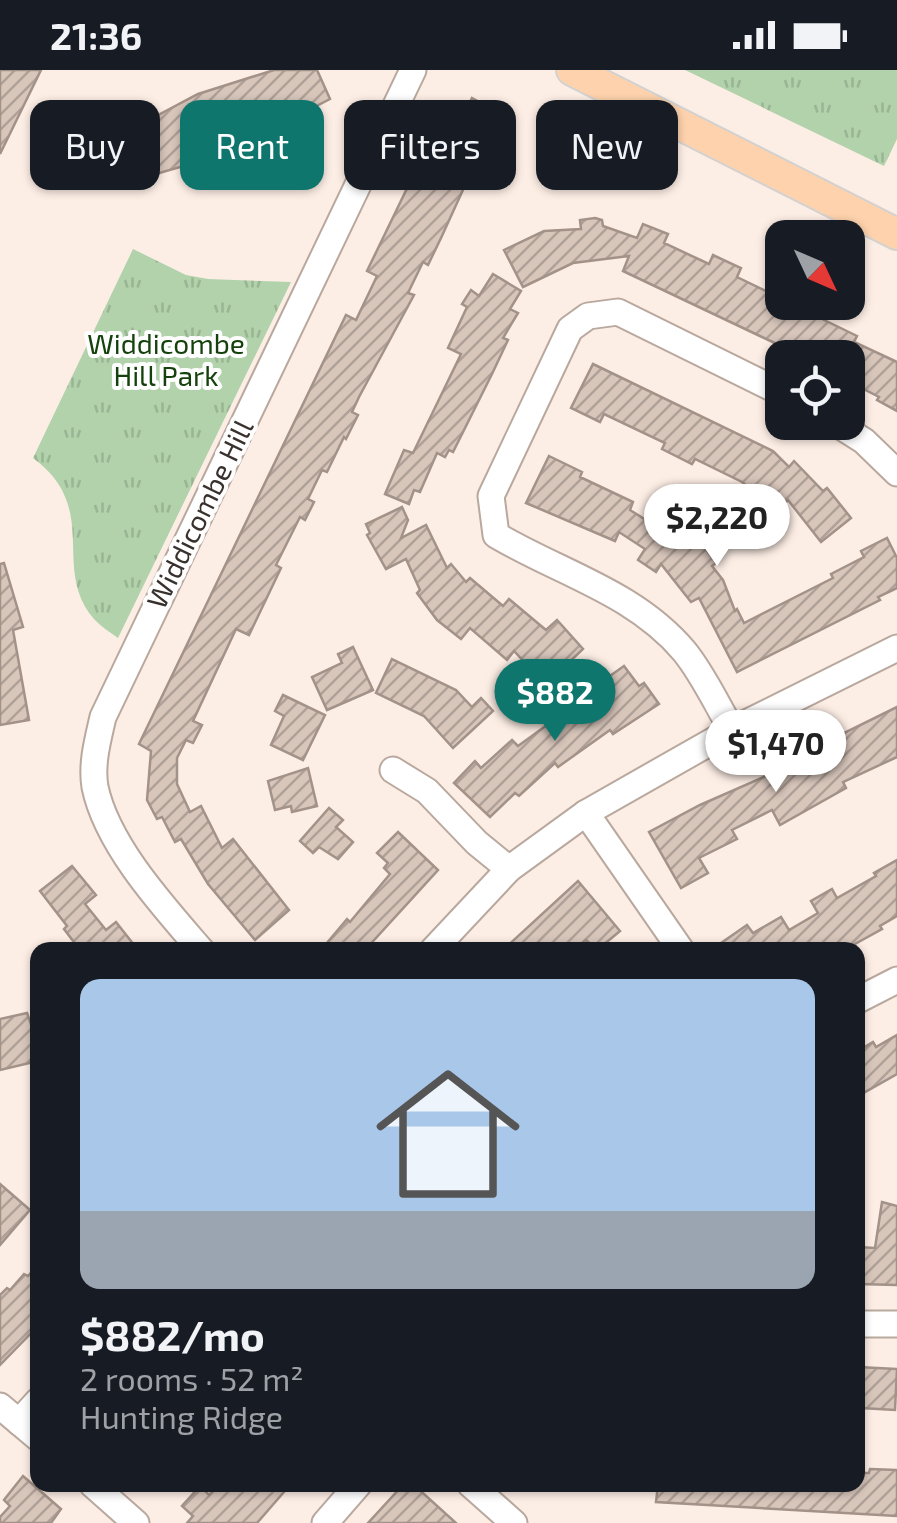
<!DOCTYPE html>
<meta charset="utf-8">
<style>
:root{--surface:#171b24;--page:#242831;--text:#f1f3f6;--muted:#9ea1a6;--line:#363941;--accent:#0f766e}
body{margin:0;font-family:"Exo 2",sans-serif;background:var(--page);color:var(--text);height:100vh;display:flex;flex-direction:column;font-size:38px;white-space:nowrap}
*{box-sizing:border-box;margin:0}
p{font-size:32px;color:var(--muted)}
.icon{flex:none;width:55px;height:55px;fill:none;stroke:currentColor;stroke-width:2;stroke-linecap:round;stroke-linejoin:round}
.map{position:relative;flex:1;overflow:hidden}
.side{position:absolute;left:30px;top:872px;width:835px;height:550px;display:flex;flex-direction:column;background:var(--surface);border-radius:20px;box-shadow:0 2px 8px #0004}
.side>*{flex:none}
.guide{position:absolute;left:30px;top:30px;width:838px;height:90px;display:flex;gap:20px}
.needle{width:65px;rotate:134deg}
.tools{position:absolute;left:765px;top:150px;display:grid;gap:20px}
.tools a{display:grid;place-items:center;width:100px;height:100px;border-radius:20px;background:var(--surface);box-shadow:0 2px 8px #0004;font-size:50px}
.price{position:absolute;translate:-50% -85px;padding:0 22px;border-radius:35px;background:#fff;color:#222;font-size:32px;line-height:65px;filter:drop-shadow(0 2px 5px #0008)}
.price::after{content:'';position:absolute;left:50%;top:60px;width:30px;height:22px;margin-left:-15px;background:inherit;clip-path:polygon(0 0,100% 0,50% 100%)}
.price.active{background:var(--accent);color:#fff}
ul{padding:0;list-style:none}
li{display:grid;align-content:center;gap:20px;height:530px;padding:0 50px}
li+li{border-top:2px solid var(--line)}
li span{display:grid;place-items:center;height:310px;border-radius:20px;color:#555}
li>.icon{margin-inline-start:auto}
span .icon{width:180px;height:180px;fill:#fffc;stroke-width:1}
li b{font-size:42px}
.pill{padding:0 35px;border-radius:20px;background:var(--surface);box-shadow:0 2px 8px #0004;font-size:35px;line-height:90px}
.pill.active{background:var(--accent);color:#fff}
.status{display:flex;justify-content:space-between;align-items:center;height:70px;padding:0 50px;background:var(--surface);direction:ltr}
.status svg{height:28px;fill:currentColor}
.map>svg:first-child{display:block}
.grass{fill:url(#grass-tufts)}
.building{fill:url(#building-hatch);stroke:#a39288;stroke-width:2.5}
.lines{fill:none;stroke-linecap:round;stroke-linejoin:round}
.minor-casing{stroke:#b9a89e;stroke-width:29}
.major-casing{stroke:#d3d2d1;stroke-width:34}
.minor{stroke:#fff;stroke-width:25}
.major{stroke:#fdd2ac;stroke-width:30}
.labels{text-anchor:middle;stroke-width:8;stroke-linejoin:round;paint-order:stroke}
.park-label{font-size:28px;fill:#15420c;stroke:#fefefe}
.street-label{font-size:28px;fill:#38312d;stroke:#fefefe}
</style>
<div class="status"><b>21:36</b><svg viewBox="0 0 49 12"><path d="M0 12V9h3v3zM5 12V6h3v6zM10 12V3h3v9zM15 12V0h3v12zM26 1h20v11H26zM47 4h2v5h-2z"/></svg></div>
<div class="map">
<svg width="897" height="1453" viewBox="0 0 897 1453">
<defs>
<pattern id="grass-tufts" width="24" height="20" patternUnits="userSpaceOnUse" patternTransform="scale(2.5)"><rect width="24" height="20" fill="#b1d2ab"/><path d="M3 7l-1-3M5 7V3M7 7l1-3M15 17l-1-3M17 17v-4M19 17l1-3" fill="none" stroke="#99b593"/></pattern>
<pattern id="building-hatch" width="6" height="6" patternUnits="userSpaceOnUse" patternTransform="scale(2.5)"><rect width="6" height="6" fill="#d8c6bb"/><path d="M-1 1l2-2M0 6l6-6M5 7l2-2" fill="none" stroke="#b0a198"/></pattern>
</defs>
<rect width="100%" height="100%" fill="#fdeee5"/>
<g class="grass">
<path d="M685 0H897V69L884 96Z"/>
<path d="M133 179 186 205 208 209 291 212 118 568C110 562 100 556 94 549 50 498 102 439 33 388Z"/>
</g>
<g class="building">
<path d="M0 0H41L0 84Z"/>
<path d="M274 0H317L330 29 249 71 253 80 224 92 205 99 201 91 114 116 98 77 198 24Z"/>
<path d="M472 28 504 45 495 64 485 59 473 84 478 87 441 168 428 195 423 192 408 223 414 225 359 327 352 342 358 345 346 369 344 367 327 402 322 400 308 429 314 432 305 450 300 447 276 495 281 498 249 565 236 559 193 651 202 655 193 673 186 670 177 688V714L190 742 201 736 222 778 233 769 289 840 255 870 208 814 181 769 175 772 162 747 157 749 147 730 151 681 139 674 346 245 356 250 377 206 367 201 445 40 462 48Z"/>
<path d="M595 148 602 150 603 156 637 168 643 154 668 164 664 173 709 194 713 185 741 198 737 207 782 229V232H811L821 237 816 246 857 266 854 272 897 292V341L877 330 879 327 848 311V288H807L762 267 623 201 629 186 573 193 523 217 504 180 544 161 581 159 580 150Z"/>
<path d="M493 204 521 221 510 239 518 243 503 268 508 270 492 304 453 382 449 380 445 387 437 383 420 422 414 420 409 434 385 424 404 380 413 383 461 284 448 278 467 237 462 234 471 220 479 226Z"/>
<path d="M593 294 773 381 789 397 794 391 823 421 827 418 851 448 821 472 788 430 778 441 742 412 695 389 692 394 662 379 665 373 604 344 600 352 571 338Z"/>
<path d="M549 386 582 402 580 407 633 432 630 440 691 478 700 471 716 493 712 496 723 510 735 541 737 539 744 553 833 508 831 504 864 487 861 481 887 468 897 488V518L878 527 880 530 737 602 699 528 691 532 661 494 656 502 638 490 645 479 619 462 615 471 526 433Z"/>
<path d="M402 437 408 450 401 468 426 455 447 498 451 494 466 512 470 508 503 536 509 529 546 560 557 550 583 579 560 601 555 595 540 609 514 581 507 590 470 558 461 569 437 550 417 523 420 520 406 489 386 499 367 465 370 463 366 454Z"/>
<path d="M4 493 23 557 13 560 29 650 0 655V494Z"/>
<path d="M353 577 373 620 327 640 312 607 342 593 338 584Z"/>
<path d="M392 589 456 620 472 637 481 628 493 641 453 678 424 646 376 623Z"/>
<path d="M624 596 639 616 644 613 659 634 613 664 610 660 558 697 555 693 519 726 515 723 490 747 454 713 475 691 481 698 512 670 518 676 565 642 569 648 586 638 613 618 607 608Z"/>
<path d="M283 625 325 645 303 690 271 675 284 646 275 641Z"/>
<path d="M897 637V687L843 712 846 718 780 755 772 740 732 760 737 769 699 788 708 803 681 818 649 762 700 735 775 702 773 698Z"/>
<path d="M308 698 317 736 292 742 291 736 275 740 268 711Z"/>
<path d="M329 738 343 750 336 757 353 772 338 789 319 777 313 783 300 771Z"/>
<path d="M398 762 438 800 365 880H321L347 849 350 852 390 804 384 798 388 793 377 783Z"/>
<path d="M897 790V846L880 856 882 859 844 880H711L747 855 753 863 781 847 789 860 818 843 811 831 832 819 837 828 876 806 874 803Z"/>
<path d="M72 796 96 825 85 834 106 860 116 852 138 880H80L64 859 67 856 40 821Z"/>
<path d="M578 811 620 861 597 880 586 870 574 880H503Z"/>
<path d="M27 943 38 974V991L0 1000V949Z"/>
<path d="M897 965V1004L858 1026V981L873 972 876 977Z"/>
<path d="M0 1114 30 1140 0 1175Z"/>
<path d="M882 1132 897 1136V1215L858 1214V1177L875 1178Z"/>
<path d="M38 1195V1256L0 1295V1225L7 1218 10 1220 24 1204 28 1206Z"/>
<path d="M858 1297 897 1299 895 1340 861 1338Z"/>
<path d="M870 1399 897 1400V1446L656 1432 658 1415H858V1403H869Z"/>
<path d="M23 1406 61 1439 51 1453H0V1447L10 1436 4 1430Z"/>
<path d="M218 1415H290L257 1453H187L193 1446 182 1436 200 1416 209 1425Z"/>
<path d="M403 1415H414L456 1453H368Z"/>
</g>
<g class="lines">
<g class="minor-casing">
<g id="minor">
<path d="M834 352 864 371 897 403"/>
<path d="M732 660C717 635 703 604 684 581 634 522 560 503 496 465L491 426 570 259 588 246 618 242 782 323"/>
<path d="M393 700 427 721 477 773 509 799"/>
<path d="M586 743 681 880"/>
<path d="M201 880C163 836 107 775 95 717 91 694 98 669 103 647L413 0"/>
<path d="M433 880 509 799 586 743 732 660 897 578"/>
<path d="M858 930 897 910"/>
<path d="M858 1254H897"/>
<path d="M0 1336 38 1368"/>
<path d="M19 1352 38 1331"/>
<path d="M93 1415 136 1453"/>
<path d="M471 1415 514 1453"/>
<path d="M325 1453 358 1415"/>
</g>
</g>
<g class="major-casing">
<path id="major" d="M572 0 897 164"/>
</g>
<use href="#minor" class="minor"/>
<use href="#major" class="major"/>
</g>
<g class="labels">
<g class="park-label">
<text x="166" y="284">Widdicombe<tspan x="166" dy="32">Hill Park</tspan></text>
</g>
<g class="street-label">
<text transform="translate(200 444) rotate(-64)" y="10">Widdicombe Hill</text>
</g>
</g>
</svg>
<div class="tools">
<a><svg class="needle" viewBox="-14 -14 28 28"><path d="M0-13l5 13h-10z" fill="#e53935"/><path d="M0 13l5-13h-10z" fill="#9ea1a6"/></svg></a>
<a><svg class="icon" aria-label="locate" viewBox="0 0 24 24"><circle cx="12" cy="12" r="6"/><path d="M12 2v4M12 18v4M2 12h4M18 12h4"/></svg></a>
</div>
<b class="price" style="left:717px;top:499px">$2,220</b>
<b class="price active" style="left:555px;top:674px">$882</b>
<b class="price" style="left:776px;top:725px">$1,470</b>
<div class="guide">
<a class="pill">Buy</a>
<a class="pill active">Rent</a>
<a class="pill">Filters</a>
<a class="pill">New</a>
</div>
<section class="side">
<ul>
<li><span style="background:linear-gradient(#a9c7e8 75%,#9aa5b1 0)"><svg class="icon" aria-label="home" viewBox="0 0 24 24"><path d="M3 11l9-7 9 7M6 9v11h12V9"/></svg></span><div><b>$882/mo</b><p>2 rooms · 52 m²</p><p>Hunting Ridge</p></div></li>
</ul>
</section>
</div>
